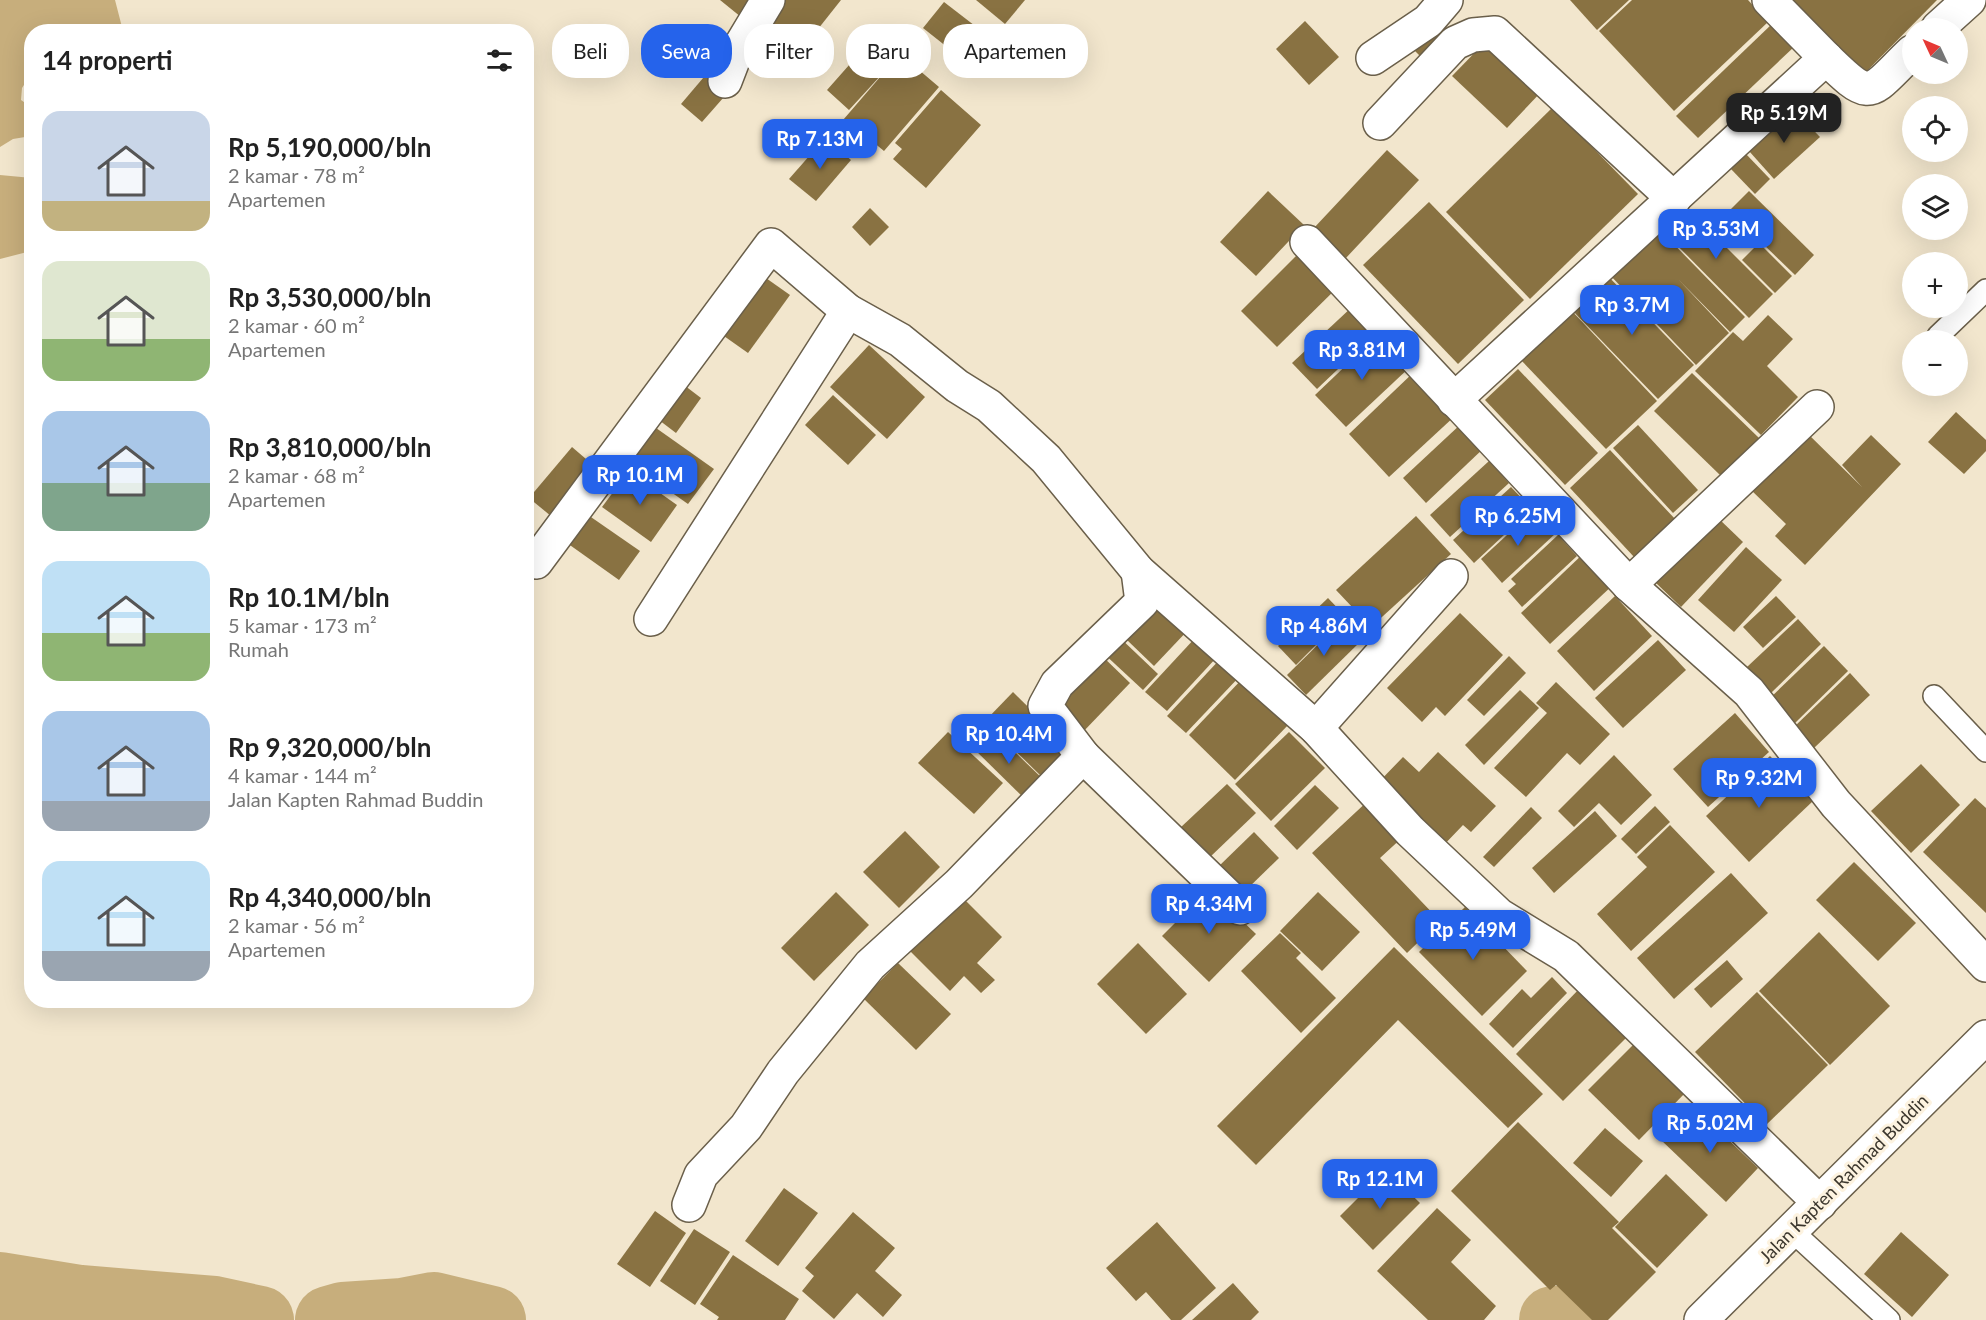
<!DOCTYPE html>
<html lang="id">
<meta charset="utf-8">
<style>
:root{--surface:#fff;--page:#f2f2f2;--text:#222;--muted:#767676;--accent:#2563eb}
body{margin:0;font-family:Lato,sans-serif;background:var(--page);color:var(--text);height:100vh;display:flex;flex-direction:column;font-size:22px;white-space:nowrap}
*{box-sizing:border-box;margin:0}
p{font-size:20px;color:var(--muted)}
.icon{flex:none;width:33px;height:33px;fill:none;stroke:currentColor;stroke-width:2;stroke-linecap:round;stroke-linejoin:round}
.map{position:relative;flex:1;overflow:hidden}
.side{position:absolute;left:24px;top:24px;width:510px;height:984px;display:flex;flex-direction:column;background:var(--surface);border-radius:24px;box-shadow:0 6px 24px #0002}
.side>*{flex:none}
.top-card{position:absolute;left:552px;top:24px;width:570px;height:54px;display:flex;gap:12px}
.needle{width:39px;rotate:314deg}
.controls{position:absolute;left:1902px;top:18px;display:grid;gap:12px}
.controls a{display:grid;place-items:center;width:66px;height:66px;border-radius:50%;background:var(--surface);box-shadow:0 6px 24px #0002;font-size:30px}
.price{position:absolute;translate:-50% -51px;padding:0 14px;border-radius:12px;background:var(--accent);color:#fff;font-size:20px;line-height:39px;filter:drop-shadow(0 2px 3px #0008)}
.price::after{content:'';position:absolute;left:50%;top:36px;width:18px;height:14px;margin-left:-9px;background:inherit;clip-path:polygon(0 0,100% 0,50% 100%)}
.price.current{background:#222;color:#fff}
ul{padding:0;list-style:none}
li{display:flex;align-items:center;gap:18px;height:150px;padding:0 18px}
li span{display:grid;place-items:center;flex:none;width:168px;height:120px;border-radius:18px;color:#555}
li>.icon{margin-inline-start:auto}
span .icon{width:72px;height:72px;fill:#fffc;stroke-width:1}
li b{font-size:26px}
h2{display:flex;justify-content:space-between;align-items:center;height:72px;padding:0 18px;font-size:26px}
.chip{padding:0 21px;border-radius:24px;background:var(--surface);box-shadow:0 6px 24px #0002;font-size:21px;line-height:54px}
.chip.current{background:var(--accent);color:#fff}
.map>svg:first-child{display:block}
.water{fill:#c7ae7c}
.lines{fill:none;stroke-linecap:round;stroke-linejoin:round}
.river{stroke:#c7ae7c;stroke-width:68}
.building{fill:#897242}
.lane-casing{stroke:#6a5f4a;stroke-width:24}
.street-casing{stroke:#6a5f4a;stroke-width:36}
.primary-casing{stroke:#6a5f4a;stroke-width:36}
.lane{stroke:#fff;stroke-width:21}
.street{stroke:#fff;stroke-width:33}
.primary{stroke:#fff;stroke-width:33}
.labels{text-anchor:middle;stroke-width:6;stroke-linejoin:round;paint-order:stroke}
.street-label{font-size:18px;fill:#3b362d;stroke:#fdf3e0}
</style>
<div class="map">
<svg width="1986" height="1320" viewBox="0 0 1986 1320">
<rect width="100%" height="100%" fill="#f2e6cd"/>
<g class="water">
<path d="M0 0H115L123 31 32 32 31 74 22 88 21 100 31 107V136L13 139 0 147Z"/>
<path d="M0 175 32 178 31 251 0 259Z"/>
</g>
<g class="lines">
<g class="river">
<path d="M0 1286 80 1299 214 1310 260 1320"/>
<path d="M329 1320 343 1316 403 1312 434 1306 492 1320"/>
<path d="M1553 1320H1570"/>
</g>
</g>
<g class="building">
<path d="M720 0H755L741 17Z"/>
<path d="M775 0H841L803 48 762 16Z"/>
<path d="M976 0H1025L1005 24Z"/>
<path d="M1570 0H1629L1597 30Z"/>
<path d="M1632 0H1748L1768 22 1674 111 1599 31Z"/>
<path d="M1787 0H1937L1863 75Z"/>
<path d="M944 2 992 39 971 66 923 28Z"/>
<path d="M1305 21 1339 57 1309 85 1276 49Z"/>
<path d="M1773 23 1795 46 1698 138 1676 116Z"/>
<path d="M1436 27 1446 38 1424 60 1413 49Z"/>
<path d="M873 38 916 74 919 70 939 87 884 151 867 137 859 146 837 127 893 62 849 110 827 90Z"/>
<path d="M1488 39 1542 91 1507 128 1452 76Z"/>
<path d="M709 71 731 89 702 122 681 104Z"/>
<path d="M941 90 981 125 926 188 893 159 902 149 895 143Z"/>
<path d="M1553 107 1638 194 1530 299 1446 212Z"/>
<path d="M1793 109 1820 137 1774 179 1749 151Z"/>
<path d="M825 138 851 160 816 201 789 179Z"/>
<path d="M1387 150 1419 180 1345 259 1313 229Z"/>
<path d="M1745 153 1770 179 1755 194 1730 168Z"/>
<path d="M1268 191 1304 225 1256 276 1220 242Z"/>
<path d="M1749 191 1814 255 1795 275 1729 211Z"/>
<path d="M1429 202 1524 300 1458 364 1363 265Z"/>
<path d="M1682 203 1773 294 1749 318 1658 226Z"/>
<path d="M870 208 889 227 870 246 852 227Z"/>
<path d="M1656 226 1745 317 1730 332 1678 279 1729 333 1696 365 1608 273Z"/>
<path d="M1759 243 1792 276 1775 293 1742 260Z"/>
<path d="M1304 248 1341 284 1277 347 1241 311Z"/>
<path d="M756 271 790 295 748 353 714 329Z"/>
<path d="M1605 273 1694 365 1658 399 1570 308Z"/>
<path d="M1353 306 1377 332 1317 389 1292 363Z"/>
<path d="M1570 309 1657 401 1606 449 1519 358Z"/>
<path d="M1768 315 1793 339 1767 366 1798 397 1761 435 1695 371 1733 332 1743 341Z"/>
<path d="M1378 335 1410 367 1346 427 1315 395Z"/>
<path d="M869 345 925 397 887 439 830 387Z"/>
<path d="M1518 369 1598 453 1565 485 1485 400Z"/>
<path d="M1415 371 1456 415 1389 477 1349 434Z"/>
<path d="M1692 373 1759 438 1721 476 1654 411Z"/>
<path d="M680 382 701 398 676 433 655 417Z"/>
<path d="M833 395 876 435 848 465 805 425Z"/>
<path d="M1956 412 1986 440V451L1964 474 1928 442Z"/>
<path d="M649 423 714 469 688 504 624 459Z"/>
<path d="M1462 423 1485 447 1426 503 1403 478Z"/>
<path d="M1638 425 1698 490 1673 513 1613 448Z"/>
<path d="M1806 432 1862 487 1842 465 1871 435 1901 464 1805 565 1775 536 1786 524 1750 489Z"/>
<path d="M572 447 600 471 557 521 529 498Z"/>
<path d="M1610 450 1676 520 1635 558 1570 488Z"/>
<path d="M1489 461 1509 483 1450 537 1430 515Z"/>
<path d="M629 471 677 505 651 542 602 507Z"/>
<path d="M1511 487 1532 509 1474 563 1453 540Z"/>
<path d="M1533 511 1555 534 1502 583 1481 559Z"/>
<path d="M588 515 640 551 619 580 567 543Z"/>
<path d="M1416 516 1451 554 1371 627 1336 590Z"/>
<path d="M1717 517 1743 542 1681 607 1655 582Z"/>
<path d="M1558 535 1577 556 1522 607 1508 591 1516 584 1511 579Z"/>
<path d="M1746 547 1782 580 1734 632 1698 600Z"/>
<path d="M1585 552 1615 583 1550 644 1521 613Z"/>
<path d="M1615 596 1652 636 1594 691 1557 651Z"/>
<path d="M1776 596 1796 617 1763 648 1743 627Z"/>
<path d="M1328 598 1345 616 1296 665 1278 646Z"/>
<path d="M1162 602 1190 628 1154 666 1127 640Z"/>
<path d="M1460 613 1503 655 1445 716 1436 707 1422 722 1387 688Z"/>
<path d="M1798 619 1821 644 1771 693 1747 667Z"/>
<path d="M1343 620 1362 640 1306 695 1287 675Z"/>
<path d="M1117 635 1158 674 1143 690 1101 651Z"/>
<path d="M1196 637 1217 657 1167 711 1145 692Z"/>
<path d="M1658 640 1686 670 1623 728 1595 698Z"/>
<path d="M1824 646 1848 671 1794 724 1769 699Z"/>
<path d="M1099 653 1130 683 1081 734 1050 704Z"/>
<path d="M1509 656 1526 673 1484 716 1467 700Z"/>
<path d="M1222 657 1241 675 1186 733 1167 716Z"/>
<path d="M1850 673 1870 695 1814 748 1794 727Z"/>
<path d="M1244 677 1291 722 1235 780 1189 735Z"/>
<path d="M1556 682 1610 734 1580 765 1567 753 1526 797 1494 768 1547 713 1536 703Z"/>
<path d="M1520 690 1539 708 1484 765 1465 745Z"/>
<path d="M1013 692 1071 749 1043 778 985 721Z"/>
<path d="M1735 713 1769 752 1708 807 1673 769Z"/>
<path d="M991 729 1046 782 1027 801 972 747Z"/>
<path d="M948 732 1003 783 974 814 918 763Z"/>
<path d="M1289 732 1325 768 1271 821 1235 784Z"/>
<path d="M1438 752 1496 806 1471 832 1463 825 1440 849 1374 787 1403 757 1419 772Z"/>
<path d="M1614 755 1652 795 1621 825 1599 803 1574 827 1558 811Z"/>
<path d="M1770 756 1813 801 1749 862 1706 816Z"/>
<path d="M1921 764 1960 805 1911 853 1871 811Z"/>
<path d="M1227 784 1256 813 1209 858 1180 828Z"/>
<path d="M1315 785 1339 808 1297 850 1274 826Z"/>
<path d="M1371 798 1405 835 1380 858 1440 921 1407 953 1312 853Z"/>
<path d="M1975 798 1986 808V913L1923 852Z"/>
<path d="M1655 806 1670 822 1636 854 1621 839Z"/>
<path d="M1531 807 1542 818 1494 867 1483 857Z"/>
<path d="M1595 811 1617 836 1554 893 1532 868Z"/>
<path d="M1670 825 1715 872 1631 951 1597 914 1647 867 1637 857Z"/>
<path d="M905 831 940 867 899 908 863 872Z"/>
<path d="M1254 832 1279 858 1242 894 1217 868Z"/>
<path d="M1854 862 1916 923 1878 961 1816 900Z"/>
<path d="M1731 873 1768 913 1674 999 1637 958Z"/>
<path d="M1209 889 1256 934 1209 982 1162 936Z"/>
<path d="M836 892 869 925 814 981 781 948Z"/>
<path d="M1318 892 1360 932 1322 971 1280 931Z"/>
<path d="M960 895 1002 937 977 963 995 980 981 993 964 976 950 991 908 949Z"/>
<path d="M1465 907 1527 971 1482 1016 1419 952Z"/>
<path d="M1819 932 1890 1006 1830 1065 1759 991Z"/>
<path d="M1280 933 1301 953 1296 958 1336 998 1301 1033 1241 971Z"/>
<path d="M1138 943 1187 994 1146 1034 1097 984Z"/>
<path d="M1394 947 1543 1094 1508 1128 1398 1020 1256 1165 1217 1126Z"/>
<path d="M1727 960 1743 979 1711 1008 1694 989Z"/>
<path d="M898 963 951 1014 916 1050 863 998Z"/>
<path d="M1552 977 1567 993 1513 1048 1489 1024 1522 989 1531 998Z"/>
<path d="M1582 986 1630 1034 1563 1101 1516 1054Z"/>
<path d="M1757 992 1828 1065 1766 1125 1695 1052Z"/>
<path d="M1638 1040 1688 1090 1639 1140 1588 1090Z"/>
<path d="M1693 1106 1758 1168 1726 1202 1661 1140Z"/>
<path d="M1518 1122 1619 1222 1612 1228 1656 1272 1608 1320H1592L1556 1285 1550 1290 1451 1191Z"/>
<path d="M1605 1128 1643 1161 1611 1197 1573 1163Z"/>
<path d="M1386 1170 1420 1203 1373 1250 1340 1216Z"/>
<path d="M1666 1174 1708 1215 1657 1268 1615 1227Z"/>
<path d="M784 1188 818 1213 778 1266 745 1241Z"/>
<path d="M1437 1208 1471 1240 1451 1262 1496 1306 1484 1320H1428L1377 1271Z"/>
<path d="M655 1211 686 1233 650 1287 617 1264Z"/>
<path d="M853 1212 895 1248 875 1271 902 1295 883 1317 857 1293 834 1319 802 1291 814 1276 805 1268Z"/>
<path d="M1157 1222 1216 1288 1181 1320H1171L1146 1292 1136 1301 1106 1268Z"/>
<path d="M694 1229 730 1252 695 1305 660 1281Z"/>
<path d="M1901 1232 1949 1275 1912 1317 1864 1274Z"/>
<path d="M733 1255 799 1299 785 1320H717L719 1317 700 1304Z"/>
<path d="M1233 1283 1259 1312 1251 1320H1192Z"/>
</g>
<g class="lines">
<g class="lane-casing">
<g id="lane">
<path d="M1938 336 1986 290"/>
<path d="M1934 696 1986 751"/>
<path d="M1792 1231 1889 1320"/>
</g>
</g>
<g class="street-casing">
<g id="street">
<path d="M1938 28 1969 0"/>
<path d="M1373 58 1428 21 1446 0"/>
<path d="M1826 58C1873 104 1868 94 1912 52"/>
<path d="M725 81 735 55 768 0"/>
<path d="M1380 123 1455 43 1473 35 1495 33 1674 199"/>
<path d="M1307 242 1629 585 1749 692 1836 804 1986 965"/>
<path d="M1454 400 1826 58 1769 0"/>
<path d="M536 562 771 245 848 311 900 340 957 386 989 406 1046 459 1138 571 1316 728 1410 831 1499 915 1566 956 1820 1203"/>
<path d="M1629 585 1817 407"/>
<path d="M651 619 848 311"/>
<path d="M1316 728 1451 576"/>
<path d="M1083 756 1240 908"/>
<path d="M689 1205 701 1175 746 1127 783 1072 870 965 959 884 1083 756 1045 706 1057 684 1142 602 1138 571"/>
</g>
</g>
<g class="primary-casing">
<path id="primary" d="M1701 1320 1986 1037"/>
</g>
<use href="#lane" class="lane"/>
<use href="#street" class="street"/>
<use href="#primary" class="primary"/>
</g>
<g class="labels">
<g class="street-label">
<text transform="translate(1844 1179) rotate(-45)" y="6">Jalan Kapten Rahmad Buddin</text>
</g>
</g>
</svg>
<div class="controls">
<a><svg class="needle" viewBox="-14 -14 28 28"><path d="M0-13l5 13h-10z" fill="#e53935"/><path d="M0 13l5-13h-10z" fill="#767676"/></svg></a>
<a><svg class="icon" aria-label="locate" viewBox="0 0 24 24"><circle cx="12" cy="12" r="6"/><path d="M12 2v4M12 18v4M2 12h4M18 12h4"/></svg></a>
<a><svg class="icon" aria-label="layers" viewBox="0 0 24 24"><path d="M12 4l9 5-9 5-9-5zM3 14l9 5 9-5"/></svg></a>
<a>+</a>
<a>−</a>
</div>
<b class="price current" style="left:1784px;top:144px">Rp 5.19M</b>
<b class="price" style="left:820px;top:170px">Rp 7.13M</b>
<b class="price" style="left:1716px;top:260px">Rp 3.53M</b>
<b class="price" style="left:1632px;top:336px">Rp 3.7M</b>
<b class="price" style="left:1362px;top:381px">Rp 3.81M</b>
<b class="price" style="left:640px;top:506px">Rp 10.1M</b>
<b class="price" style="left:1518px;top:547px">Rp 6.25M</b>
<b class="price" style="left:1324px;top:657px">Rp 4.86M</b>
<b class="price" style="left:1009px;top:765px">Rp 10.4M</b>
<b class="price" style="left:1759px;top:809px">Rp 9.32M</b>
<b class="price" style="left:1209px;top:935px">Rp 4.34M</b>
<b class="price" style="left:1473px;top:961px">Rp 5.49M</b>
<b class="price" style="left:1710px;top:1154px">Rp 5.02M</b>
<b class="price" style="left:1380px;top:1210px">Rp 12.1M</b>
<div class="top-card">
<a class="chip">Beli</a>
<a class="chip current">Sewa</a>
<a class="chip">Filter</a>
<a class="chip">Baru</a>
<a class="chip">Apartemen</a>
</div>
<section class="side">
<h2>14 properti<svg class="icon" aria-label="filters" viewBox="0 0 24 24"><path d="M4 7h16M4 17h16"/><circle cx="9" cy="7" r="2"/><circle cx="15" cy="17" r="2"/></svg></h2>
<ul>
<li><span style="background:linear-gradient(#c9d6e8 75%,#c2b280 0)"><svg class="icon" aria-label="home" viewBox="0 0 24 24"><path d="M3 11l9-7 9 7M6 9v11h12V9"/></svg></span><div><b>Rp 5,190,000/bln</b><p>2 kamar · 78 m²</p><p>Apartemen</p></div></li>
<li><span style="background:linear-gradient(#dfe7d0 65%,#8fb573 0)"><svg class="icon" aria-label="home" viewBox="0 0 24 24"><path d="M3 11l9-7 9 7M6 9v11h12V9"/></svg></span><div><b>Rp 3,530,000/bln</b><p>2 kamar · 60 m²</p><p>Apartemen</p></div></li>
<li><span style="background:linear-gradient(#a9c7e8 60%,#7fa58c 0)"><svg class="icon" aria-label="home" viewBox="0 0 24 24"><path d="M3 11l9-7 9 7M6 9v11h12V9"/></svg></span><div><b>Rp 3,810,000/bln</b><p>2 kamar · 68 m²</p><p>Apartemen</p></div></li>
<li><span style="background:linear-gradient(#bfe0f5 60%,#8fb573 0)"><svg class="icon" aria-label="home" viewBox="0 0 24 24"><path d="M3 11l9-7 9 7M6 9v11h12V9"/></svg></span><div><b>Rp 10.1M/bln</b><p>5 kamar · 173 m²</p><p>Rumah</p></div></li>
<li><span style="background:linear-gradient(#a9c7e8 75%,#9aa5b1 0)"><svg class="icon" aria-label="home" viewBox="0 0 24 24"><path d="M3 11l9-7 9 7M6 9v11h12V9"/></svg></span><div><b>Rp 9,320,000/bln</b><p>4 kamar · 144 m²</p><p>Jalan Kapten Rahmad Buddin</p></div></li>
<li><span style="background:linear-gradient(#bfe0f5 75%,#9aa5b1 0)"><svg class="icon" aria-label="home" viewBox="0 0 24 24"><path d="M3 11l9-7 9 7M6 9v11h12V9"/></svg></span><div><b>Rp 4,340,000/bln</b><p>2 kamar · 56 m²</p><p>Apartemen</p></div></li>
</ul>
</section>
</div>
